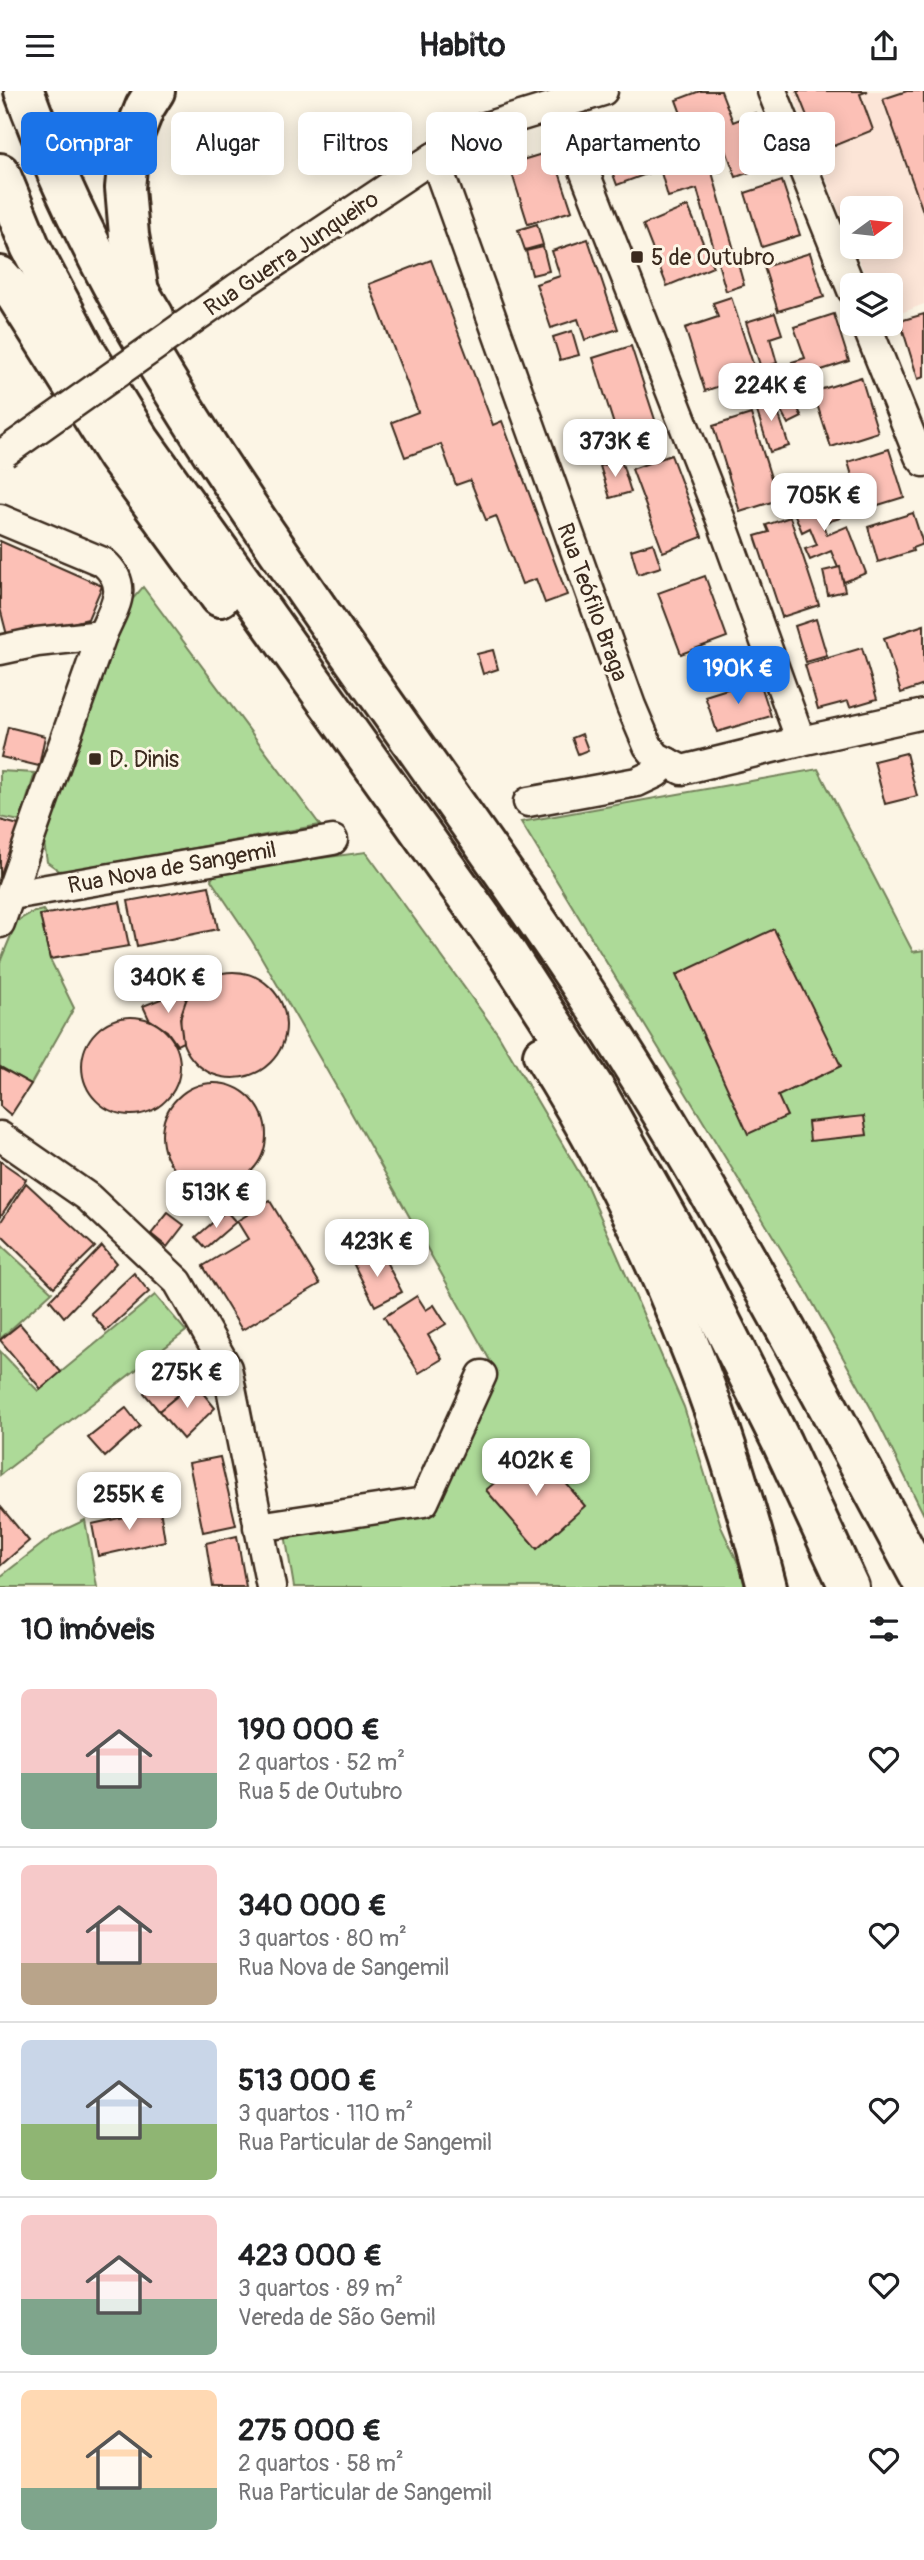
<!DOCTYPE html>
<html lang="pt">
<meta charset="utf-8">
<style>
:root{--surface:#fff;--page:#f2f2f2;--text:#202124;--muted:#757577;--line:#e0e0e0;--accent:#1a73e8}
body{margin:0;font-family:Pangolin,sans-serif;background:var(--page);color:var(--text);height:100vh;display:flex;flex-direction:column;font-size:26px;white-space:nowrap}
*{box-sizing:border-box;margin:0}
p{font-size:23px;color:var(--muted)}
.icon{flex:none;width:38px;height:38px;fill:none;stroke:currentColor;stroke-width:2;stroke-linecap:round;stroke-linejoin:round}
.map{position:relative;height:1496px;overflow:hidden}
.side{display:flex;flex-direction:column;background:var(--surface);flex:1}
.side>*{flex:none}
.guide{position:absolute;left:21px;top:21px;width:882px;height:63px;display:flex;gap:14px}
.needle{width:46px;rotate:75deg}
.buttons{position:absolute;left:840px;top:105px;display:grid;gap:14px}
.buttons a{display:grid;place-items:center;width:63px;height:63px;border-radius:10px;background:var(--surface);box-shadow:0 4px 18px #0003;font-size:35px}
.price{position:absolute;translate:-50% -60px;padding:0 16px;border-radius:14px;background:#fff;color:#222;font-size:23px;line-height:46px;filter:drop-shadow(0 2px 4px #0008)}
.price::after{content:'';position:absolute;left:50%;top:42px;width:21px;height:16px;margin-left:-10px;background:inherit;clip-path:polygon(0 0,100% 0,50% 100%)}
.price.selected{background:var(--accent);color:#fff}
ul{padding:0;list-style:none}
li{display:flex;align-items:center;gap:21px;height:175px;padding:0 21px}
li+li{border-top:2px solid var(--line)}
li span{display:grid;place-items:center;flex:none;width:196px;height:140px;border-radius:10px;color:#555}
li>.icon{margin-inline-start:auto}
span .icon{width:84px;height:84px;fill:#fffc;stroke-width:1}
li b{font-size:30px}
h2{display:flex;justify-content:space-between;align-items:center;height:84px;padding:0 21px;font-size:30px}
.pill{padding:0 24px;border-radius:10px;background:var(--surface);box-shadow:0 4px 18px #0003;font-size:24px;line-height:63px}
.pill.selected{background:var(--accent);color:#fff}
header{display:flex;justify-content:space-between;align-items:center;height:91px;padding:0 21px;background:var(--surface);font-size:32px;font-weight:800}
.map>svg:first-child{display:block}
.built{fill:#fce5d7}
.green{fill:#adda98;stroke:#74825b;stroke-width:2}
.building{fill:#fcc0b6;stroke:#3b2a1e;stroke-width:2}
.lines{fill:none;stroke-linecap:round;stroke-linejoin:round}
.street-casing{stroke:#3b2a1e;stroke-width:33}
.highway-casing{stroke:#3b2a1e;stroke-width:44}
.street{stroke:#fcf5e5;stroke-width:28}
.highway{stroke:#fcf5e5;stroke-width:38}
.street-bridge-casing{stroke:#3b2a1e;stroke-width:33;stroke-linecap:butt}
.street-bridge{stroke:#fcf5e5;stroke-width:28}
.poi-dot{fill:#3b2a1e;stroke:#fcf5e5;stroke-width:2.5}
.labels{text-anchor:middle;stroke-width:6;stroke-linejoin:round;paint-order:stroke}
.street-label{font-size:23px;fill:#3b2a1e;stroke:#fcf5e5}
.poi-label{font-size:23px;fill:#3b2a1e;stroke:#fcf5e5;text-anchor:start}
</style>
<header><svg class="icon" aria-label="menu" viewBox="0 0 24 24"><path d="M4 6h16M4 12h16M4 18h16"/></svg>Habito<svg class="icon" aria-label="share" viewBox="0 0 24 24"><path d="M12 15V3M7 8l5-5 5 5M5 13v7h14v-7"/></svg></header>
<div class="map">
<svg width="924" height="1496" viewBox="0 0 924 1496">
<rect width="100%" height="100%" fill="#fcf5e5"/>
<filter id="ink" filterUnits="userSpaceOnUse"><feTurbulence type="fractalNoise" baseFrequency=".0143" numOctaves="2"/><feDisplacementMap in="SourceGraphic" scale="14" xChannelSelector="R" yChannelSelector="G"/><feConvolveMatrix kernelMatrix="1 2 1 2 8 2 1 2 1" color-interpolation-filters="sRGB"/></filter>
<g filter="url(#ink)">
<path class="built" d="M792 0H924V213L891 226V194H869L854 156H891V117H852V153Z"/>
<g class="green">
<path d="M143 496 320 734 61 781 47 771 44 752 121 532 130 511Z"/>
<path d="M818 678 913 861 924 859V1424L872 1319 804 1196 521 731Z"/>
<path d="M0 680 35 682 20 730 0 726Z"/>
<path d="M366 761 498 943 587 1095 684 1316 722 1438 740 1476 745 1496H294L285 1443 421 1425 497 1282 348 1016 252 850 211 789 216 781Z"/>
<path d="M43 819 46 823 40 825 50 868 74 917 31 993 0 976V871L17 830 31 822Z"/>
<path d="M0 1153 52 1201 0 1248Z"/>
<path d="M155 1204 186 1240 0 1384V1260L38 1300Z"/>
<path d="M85 1429 97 1496H0V1486L55 1443Z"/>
</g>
<g class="building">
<path d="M700 0H721L733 31 755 22 774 73 736 86 716 32 688 42 676 9Z"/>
<path d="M797 0H868L860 3 873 39 821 60Z"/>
<path d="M907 0H924V123L883 8Z"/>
<path d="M649 25 668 75 617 94 598 43Z"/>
<path d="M702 46 744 194 726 200 697 98 668 106 660 78 679 73 674 54Z"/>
<path d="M552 60 572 120 528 133 509 73Z"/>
<path d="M782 90 800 144 762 156 745 102Z"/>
<path d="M688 115 713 176 667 195 643 134Z"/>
<path d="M537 133 543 154 525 159 518 139Z"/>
<path d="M588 148 618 238 585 249 578 228 551 237 536 193 560 185 552 160Z"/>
<path d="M543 156 549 180 532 184 526 160Z"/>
<path d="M810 162 824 206 778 220 764 176Z"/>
<path d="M431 169 493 334 502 330 567 504 545 512 536 488 522 493 496 425 486 429 470 389 456 394 441 353 405 366 392 331 418 321 369 193Z"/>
<path d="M731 206 763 303 749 308 743 287 705 300 685 237 718 226 713 212Z"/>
<path d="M775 222 782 243 770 247 777 272 761 277 746 231Z"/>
<path d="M834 223 849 270 797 287 792 271 805 267 794 236Z"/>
<path d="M924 223V286L918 288 900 230Z"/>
<path d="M572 240 579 264 560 269 553 246Z"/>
<path d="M631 255 660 344 621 356 593 267Z"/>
<path d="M861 286 878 341 831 356 813 301Z"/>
<path d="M784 289 802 326 788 333 769 297Z"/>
<path d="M772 302 789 355 770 361 753 308Z"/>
<path d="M751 323 778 409 740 421 713 335Z"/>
<path d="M889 358 904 406 862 419 848 371Z"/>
<path d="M671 364 702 446 663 461 632 378Z"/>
<path d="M621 369 631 401 610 407 600 375Z"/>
<path d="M804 387 827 444 848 435 866 482 844 491 831 460 810 469 805 458 817 454 810 437 802 441 783 395Z"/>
<path d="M834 407 840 427 823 432 818 412Z"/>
<path d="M913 422 923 453 912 457 913 460 878 471 868 436Z"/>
<path d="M790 426 819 514 782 526 755 445 769 441 766 434Z"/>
<path d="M0 450 102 495 88 528 8 548 0 517Z"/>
<path d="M653 452 661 476 638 483 631 459Z"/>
<path d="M840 476 845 500 828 504 823 480Z"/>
<path d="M705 485 727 546 681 563 658 502Z"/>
<path d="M816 528 827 565 806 571 795 535Z"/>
<path d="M924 534V594L901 602 884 547Z"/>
<path d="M862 557 877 608 850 616 848 610 818 618 805 574Z"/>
<path d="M493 559 498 578 483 583 477 563Z"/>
<path d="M759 588 771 625 717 641 705 605Z"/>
<path d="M8 636 45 645 39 675 1 666Z"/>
<path d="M582 643 588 659 578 663 572 647Z"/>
<path d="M906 662 917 705 885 713 874 670Z"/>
<path d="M0 729 26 736 0 824Z"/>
<path d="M209 795 218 838 137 855 128 810Z"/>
<path d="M120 811 129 855 50 868 40 824Z"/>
<path d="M774 838 841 975 778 1005 787 1025 748 1043 676 884Z"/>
<circle cx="233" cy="934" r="53"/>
<path d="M181 900 186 909 180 927 183 951 177 954 167 940 149 928 143 915Z"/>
<circle cx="131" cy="975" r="49"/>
<path d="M0 976 31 993 11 1024 0 1015Z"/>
<circle cx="214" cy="1044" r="52"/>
<path d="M864 1025 867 1044 810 1050 808 1031Z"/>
<path d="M0 1070 26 1088 0 1126Z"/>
<path d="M26 1092 95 1156 54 1196 0 1143V1132Z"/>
<path d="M270 1110 320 1193 242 1239 203 1175 248 1148 237 1130Z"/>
<path d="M226 1120 236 1131 206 1157 196 1146Z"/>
<path d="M168 1122 184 1134 167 1156 151 1143Z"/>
<path d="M102 1155 116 1172 64 1226 50 1209Z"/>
<path d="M382 1163 402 1201 375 1215 352 1170 364 1164 367 1171Z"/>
<path d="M134 1182 149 1201 106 1240 91 1222Z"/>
<path d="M417 1205 426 1219 434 1214 446 1233 428 1244 442 1268 419 1282 384 1226Z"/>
<path d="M20 1233 61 1281 41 1298 0 1249Z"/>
<path d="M184 1269 200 1286 159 1320 144 1302Z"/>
<path d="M194 1291 215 1317 183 1348 159 1320Z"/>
<path d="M126 1317 140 1335 105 1366 88 1347Z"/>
<path d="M536 1356 585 1415 537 1458 486 1399Z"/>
<path d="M220 1366 236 1434 203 1441 189 1372Z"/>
<path d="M0 1415 29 1450 0 1475Z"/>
<path d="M160 1418 165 1450 98 1465 92 1433Z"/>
<path d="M237 1445 246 1496H213L206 1452Z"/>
</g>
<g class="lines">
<g class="street-casing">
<g id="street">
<path d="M772 0 852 199"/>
<path d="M558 13 721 429 801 650"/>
<path d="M434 66 631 615 648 655 657 666 682 679 801 650 924 623"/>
<path d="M237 197 434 66 482 37 603 0"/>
<path d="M866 233 919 365 924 371"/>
<path d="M0 428 103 471C131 495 114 516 102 544L0 832"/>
<path d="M0 559 37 551 102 544"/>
<path d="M528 711 637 691 656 682 667 671"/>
<path d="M12 804 333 749"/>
<path d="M0 1045 88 1106 178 1191 227 1277 271 1496"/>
<path d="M258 1436 424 1411 482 1284"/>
</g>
</g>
<g class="highway-casing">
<g id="highway">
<path d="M24 0C85 168 182 321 283 467 372 598 466 725 555 856 694 1059 807 1277 924 1494"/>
<path d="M0 82 30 155 86 261 140 349 507 862 595 998 683 1155 782 1352 849 1496"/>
<path d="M0 185 13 200 117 365 220 506"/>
<path d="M154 225 139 200 129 144 125 97 129 56 145 16 155 0"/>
<path d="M543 964C646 1127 720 1310 767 1496"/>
</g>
</g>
<use href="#street" class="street"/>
<use href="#highway" class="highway"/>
<g class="street-bridge-casing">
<path id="street-bridge" d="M4 362 237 197"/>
</g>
<use href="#street-bridge" class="street-bridge"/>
</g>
</g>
<g class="poi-dot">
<rect x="630" y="159" width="14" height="14" rx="3.5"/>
<rect x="88" y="661" width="14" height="14" rx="3.5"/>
</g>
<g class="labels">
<g class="street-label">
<text transform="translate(291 162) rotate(-34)" y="8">Rua Guerra Junqueiro</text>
<text transform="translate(593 511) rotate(70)" y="8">Rua Teófilo Braga</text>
<text transform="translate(172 776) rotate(-10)" y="8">Rua Nova de Sangemil</text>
</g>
<g class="poi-label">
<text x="651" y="174">5 de Outubro</text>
<text x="109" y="676">D. Dinis</text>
</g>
</g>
</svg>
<div class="buttons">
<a><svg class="needle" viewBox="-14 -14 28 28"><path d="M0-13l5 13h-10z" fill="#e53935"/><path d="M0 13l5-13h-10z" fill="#757577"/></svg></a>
<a><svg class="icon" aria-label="layers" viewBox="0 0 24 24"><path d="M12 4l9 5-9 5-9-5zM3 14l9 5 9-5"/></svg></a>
</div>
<b class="price" style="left:771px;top:332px">224K €</b>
<b class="price" style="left:615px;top:388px">373K €</b>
<b class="price" style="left:824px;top:442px">705K €</b>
<b class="price selected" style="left:738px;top:615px">190K €</b>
<b class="price" style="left:168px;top:924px">340K €</b>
<b class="price" style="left:216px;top:1139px">513K €</b>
<b class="price" style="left:377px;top:1188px">423K €</b>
<b class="price" style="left:187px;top:1319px">275K €</b>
<b class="price" style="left:536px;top:1407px">402K €</b>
<b class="price" style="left:129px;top:1441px">255K €</b>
<div class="guide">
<a class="pill selected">Comprar</a>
<a class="pill">Alugar</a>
<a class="pill">Filtros</a>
<a class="pill">Novo</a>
<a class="pill">Apartamento</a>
<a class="pill">Casa</a>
</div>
</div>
<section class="side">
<h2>10 imóveis<svg class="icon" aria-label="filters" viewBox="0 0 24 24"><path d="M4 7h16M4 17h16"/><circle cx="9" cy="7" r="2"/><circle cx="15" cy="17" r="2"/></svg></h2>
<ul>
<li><span style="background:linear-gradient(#f6c9c9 60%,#7fa58c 0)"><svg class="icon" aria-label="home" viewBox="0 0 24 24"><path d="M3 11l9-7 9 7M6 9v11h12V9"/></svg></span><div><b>190 000 €</b><p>2 quartos · 52 m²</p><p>Rua 5 de Outubro</p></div><svg class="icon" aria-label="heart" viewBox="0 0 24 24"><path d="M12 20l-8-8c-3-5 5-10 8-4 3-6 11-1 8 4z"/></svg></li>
<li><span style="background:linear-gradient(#f6c9c9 70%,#b9a48a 0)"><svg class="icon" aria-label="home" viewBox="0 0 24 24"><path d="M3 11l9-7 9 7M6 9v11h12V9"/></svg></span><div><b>340 000 €</b><p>3 quartos · 80 m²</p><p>Rua Nova de Sangemil</p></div><svg class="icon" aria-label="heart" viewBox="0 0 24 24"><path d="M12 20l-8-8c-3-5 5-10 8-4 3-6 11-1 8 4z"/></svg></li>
<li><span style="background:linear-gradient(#c9d6e8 60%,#8fb573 0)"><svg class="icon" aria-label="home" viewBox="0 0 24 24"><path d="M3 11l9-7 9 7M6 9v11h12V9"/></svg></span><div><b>513 000 €</b><p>3 quartos · 110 m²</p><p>Rua Particular de Sangemil</p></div><svg class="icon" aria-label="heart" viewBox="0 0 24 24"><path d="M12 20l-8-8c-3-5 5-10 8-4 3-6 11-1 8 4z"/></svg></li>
<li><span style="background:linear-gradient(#f6c9c9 60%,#7fa58c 0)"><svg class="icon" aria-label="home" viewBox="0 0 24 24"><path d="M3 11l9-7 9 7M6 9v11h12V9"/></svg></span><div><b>423 000 €</b><p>3 quartos · 89 m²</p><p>Vereda de São Gemil</p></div><svg class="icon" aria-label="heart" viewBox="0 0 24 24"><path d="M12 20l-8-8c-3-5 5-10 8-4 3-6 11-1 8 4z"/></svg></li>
<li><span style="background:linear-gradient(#ffd9b3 70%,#7fa58c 0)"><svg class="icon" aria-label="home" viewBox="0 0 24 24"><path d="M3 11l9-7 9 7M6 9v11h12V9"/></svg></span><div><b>275 000 €</b><p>2 quartos · 58 m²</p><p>Rua Particular de Sangemil</p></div><svg class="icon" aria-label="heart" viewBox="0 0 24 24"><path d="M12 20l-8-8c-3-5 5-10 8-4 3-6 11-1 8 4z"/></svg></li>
</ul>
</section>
